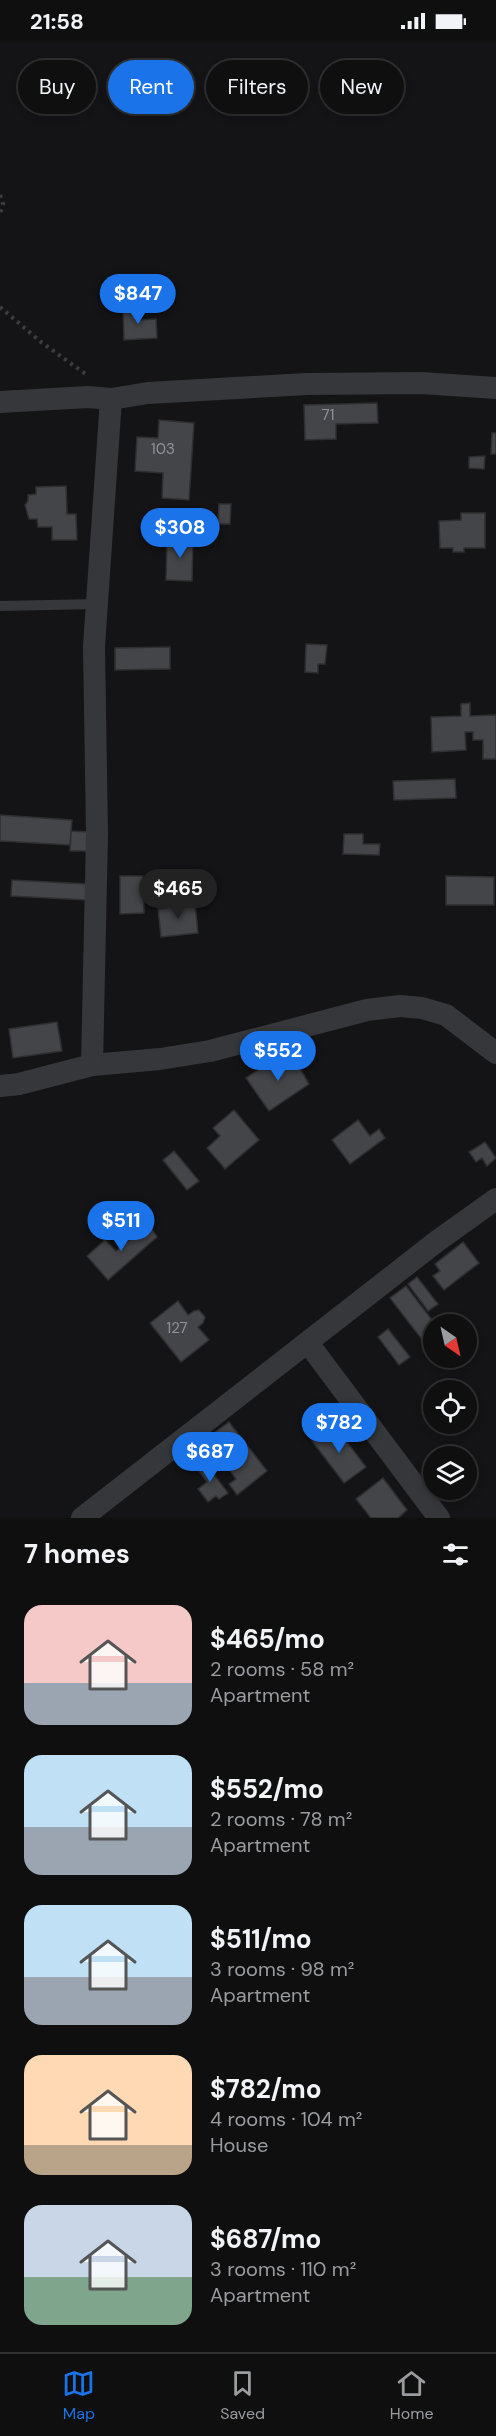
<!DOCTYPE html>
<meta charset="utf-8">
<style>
:root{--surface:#0f0f10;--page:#181819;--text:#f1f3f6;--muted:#9b9c9f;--line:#2f2f30;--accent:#1a73e8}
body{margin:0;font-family:"DM Sans",sans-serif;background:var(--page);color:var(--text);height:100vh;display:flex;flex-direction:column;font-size:22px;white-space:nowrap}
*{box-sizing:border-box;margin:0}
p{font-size:20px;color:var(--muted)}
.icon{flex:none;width:33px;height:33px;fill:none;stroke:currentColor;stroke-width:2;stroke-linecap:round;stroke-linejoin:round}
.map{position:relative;height:1476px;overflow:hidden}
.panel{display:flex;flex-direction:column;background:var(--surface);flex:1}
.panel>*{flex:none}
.top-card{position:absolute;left:18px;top:18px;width:460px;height:54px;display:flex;gap:12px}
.needle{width:39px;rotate:146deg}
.controls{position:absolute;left:423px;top:1272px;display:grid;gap:12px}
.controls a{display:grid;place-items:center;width:54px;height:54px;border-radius:50%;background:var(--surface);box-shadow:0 3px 9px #0003,0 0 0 2px var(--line);font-size:30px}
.price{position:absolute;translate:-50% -51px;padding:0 14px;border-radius:21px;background:var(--accent);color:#fff;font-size:20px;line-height:39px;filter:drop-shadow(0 2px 3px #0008)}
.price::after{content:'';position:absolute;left:50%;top:36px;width:18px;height:14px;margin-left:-9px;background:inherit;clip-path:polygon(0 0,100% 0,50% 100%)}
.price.current{background:#222;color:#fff}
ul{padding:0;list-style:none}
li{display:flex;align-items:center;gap:18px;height:150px;padding:0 24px}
li span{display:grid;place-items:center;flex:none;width:168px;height:120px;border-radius:18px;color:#555}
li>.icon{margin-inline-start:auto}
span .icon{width:72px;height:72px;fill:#fffc;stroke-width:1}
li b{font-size:26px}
h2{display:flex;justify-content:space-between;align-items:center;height:72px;padding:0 24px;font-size:26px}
.chip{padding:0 21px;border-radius:27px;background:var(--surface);box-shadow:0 3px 9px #0003,0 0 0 2px var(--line);font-size:21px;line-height:54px}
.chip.current{background:var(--accent);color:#fff}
.status{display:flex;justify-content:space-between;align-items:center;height:42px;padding:0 30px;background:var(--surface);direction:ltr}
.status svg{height:16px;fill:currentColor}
.tab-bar{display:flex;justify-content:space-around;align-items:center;height:84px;border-top:2px solid var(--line);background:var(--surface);font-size:16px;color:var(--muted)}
.tab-bar a{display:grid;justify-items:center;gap:3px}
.tab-bar .current{color:var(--accent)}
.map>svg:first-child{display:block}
.building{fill:#444549;stroke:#2f2f32;stroke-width:1.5}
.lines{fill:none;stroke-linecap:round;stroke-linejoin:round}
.path{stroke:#3c3d41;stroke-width:4;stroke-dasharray:3 4.5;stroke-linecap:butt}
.service{stroke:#36373a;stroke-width:10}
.minor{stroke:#36373a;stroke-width:22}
.labels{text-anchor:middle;stroke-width:6;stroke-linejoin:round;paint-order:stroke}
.number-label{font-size:15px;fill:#8f929a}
</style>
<div class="status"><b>21:58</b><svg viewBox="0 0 49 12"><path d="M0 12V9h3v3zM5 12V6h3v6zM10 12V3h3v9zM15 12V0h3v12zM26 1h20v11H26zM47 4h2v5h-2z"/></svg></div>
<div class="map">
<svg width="496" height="1476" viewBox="0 0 496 1476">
<rect width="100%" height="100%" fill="#141416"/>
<g class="building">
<path d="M139 262 140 278 156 277 157 296 124 298 123 263Z"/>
<path d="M377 361 378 381 336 382V397L305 398 304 363Z"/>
<path d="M159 378 194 381 189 458 162 456 163 431 135 429 137 395 158 396Z"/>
<path d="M492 391H496V412H491Z"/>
<path d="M485 414 484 427 469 426V415Z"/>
<path d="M66 444 67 472H76L77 498H52V485H38L37 477H29L25 463 28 459V453L36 452V445Z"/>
<path d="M219 462H231L230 482H218Z"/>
<path d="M461 471H485V506H464V510H453V506H440L439 479 461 478Z"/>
<path d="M174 493H186V496L193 497 192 539 166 538 167 496H174Z"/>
<path d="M306 602 327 603 325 622H318V631L305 630Z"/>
<path d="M170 605V627L115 628V606Z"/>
<path d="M470 661V674L496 673V717H483V698H473V690H465L466 708 432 710 431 675 461 674V662Z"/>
<path d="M455 737 456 756 394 758 393 739Z"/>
<path d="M0 773 72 778 70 803 0 799Z"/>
<path d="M71 789 89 790V809H70Z"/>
<path d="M344 792H363V802H380L379 813 343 812Z"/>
<path d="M120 834H143L144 871 120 872Z"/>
<path d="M446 834 494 835V863H446Z"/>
<path d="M12 838 87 842V858L11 854Z"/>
<path d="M195 861 198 891 161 895 158 867Z"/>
<path d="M57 980 62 1009 13 1016 9 987Z"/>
<path d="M291 1011 309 1042 269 1069 246 1036 274 1017 278 1023Z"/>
<path d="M234 1068 259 1098 225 1127 207 1106 220 1094 213 1086Z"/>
<path d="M358 1078 370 1094 379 1087 385 1096 350 1122 332 1098Z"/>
<path d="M485 1100 496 1116 487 1124 482 1116 476 1120 469 1110Z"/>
<path d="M174 1109 199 1139 187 1148 163 1118Z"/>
<path d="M148 1181 157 1195 108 1238 87 1214 105 1198 116 1209Z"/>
<path d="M463 1200 479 1221 444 1248 433 1234 440 1229 435 1222Z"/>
<path d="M417 1235 438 1262 428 1269 408 1242Z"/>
<path d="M406 1244 435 1282 434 1305 430 1308 390 1256Z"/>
<path d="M178 1259 188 1273 194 1269 199 1268 205 1275 203 1281 198 1285 209 1298 181 1320 150 1281Z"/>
<path d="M388 1287 410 1315 399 1323 378 1295Z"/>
<path d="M229 1380 267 1429 237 1453 229 1442 236 1437 206 1397Z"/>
<path d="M334 1383 366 1425 344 1441 312 1399Z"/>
<path d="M203 1418 228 1451 219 1457 216 1454 208 1460 198 1447 207 1440 195 1424Z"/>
<path d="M383 1436 407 1468 398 1476H371L356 1457Z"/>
</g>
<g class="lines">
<g class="path">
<path d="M0 153 3 162 0 171"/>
<path d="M0 265 41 300 87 333"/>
</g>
<path class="service" d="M0 564 97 562"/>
<g class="minor">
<path d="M0 360 88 355 111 357 148 351 307 342 421 341 496 346"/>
<path d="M92 1023 160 1017 210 1009 367 968 400 964 422 966 446 973 496 1011"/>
<path d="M0 1044 19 1042 92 1023 97 792 94 604 111 357"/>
<path d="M308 1301 439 1476"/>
<path d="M82 1476 436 1200 496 1157"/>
</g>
</g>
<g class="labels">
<g class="number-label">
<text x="328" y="378">71</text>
<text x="163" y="412">103</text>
<text x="177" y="1291">127</text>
</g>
</g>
</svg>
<div class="controls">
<a><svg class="needle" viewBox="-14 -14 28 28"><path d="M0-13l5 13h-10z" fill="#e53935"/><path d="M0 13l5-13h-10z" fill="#9b9c9f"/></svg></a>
<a><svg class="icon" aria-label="locate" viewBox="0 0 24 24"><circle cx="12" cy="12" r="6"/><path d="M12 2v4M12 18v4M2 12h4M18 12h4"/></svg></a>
<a><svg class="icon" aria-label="layers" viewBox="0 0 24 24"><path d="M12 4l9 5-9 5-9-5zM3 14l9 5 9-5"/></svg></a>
</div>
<b class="price" style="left:138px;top:283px">$847</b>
<b class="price" style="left:180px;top:517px">$308</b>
<b class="price current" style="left:178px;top:878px">$465</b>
<b class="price" style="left:278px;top:1040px">$552</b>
<b class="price" style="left:121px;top:1210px">$511</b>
<b class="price" style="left:339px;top:1412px">$782</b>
<b class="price" style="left:210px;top:1441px">$687</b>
<div class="top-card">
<a class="chip">Buy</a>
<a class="chip current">Rent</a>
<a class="chip">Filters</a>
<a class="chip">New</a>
</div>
</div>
<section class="panel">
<h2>7 homes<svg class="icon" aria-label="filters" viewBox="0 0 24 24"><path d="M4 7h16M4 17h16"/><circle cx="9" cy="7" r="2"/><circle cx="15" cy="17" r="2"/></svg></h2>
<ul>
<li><span style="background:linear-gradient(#f6c9c9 65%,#9aa5b1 0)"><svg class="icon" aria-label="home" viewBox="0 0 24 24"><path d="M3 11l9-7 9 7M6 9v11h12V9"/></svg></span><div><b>$465/mo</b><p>2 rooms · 58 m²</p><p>Apartment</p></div></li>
<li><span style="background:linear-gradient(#bfe0f5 60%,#9aa5b1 0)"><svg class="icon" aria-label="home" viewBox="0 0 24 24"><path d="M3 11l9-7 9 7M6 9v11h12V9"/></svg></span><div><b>$552/mo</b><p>2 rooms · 78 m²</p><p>Apartment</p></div></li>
<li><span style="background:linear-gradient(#bfe0f5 60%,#9aa5b1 0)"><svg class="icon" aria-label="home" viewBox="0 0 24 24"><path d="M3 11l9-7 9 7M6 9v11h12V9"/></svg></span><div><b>$511/mo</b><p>3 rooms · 98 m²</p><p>Apartment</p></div></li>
<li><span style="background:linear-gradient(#ffd9b3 75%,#b9a48a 0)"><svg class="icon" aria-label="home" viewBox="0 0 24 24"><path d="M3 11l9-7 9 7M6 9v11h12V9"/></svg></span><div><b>$782/mo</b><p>4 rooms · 104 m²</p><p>House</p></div></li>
<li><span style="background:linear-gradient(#c9d6e8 60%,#7fa58c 0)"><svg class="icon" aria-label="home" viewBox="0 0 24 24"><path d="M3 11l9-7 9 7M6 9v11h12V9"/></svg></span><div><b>$687/mo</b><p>3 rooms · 110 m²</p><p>Apartment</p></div></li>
</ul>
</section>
<nav class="tab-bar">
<a class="current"><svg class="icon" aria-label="map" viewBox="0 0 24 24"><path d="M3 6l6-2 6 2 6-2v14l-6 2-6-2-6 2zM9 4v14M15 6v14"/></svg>Map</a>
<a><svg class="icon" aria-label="saved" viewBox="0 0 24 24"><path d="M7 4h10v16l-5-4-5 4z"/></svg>Saved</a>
<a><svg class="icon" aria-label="home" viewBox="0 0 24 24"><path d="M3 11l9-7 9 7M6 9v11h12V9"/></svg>Home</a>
</nav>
